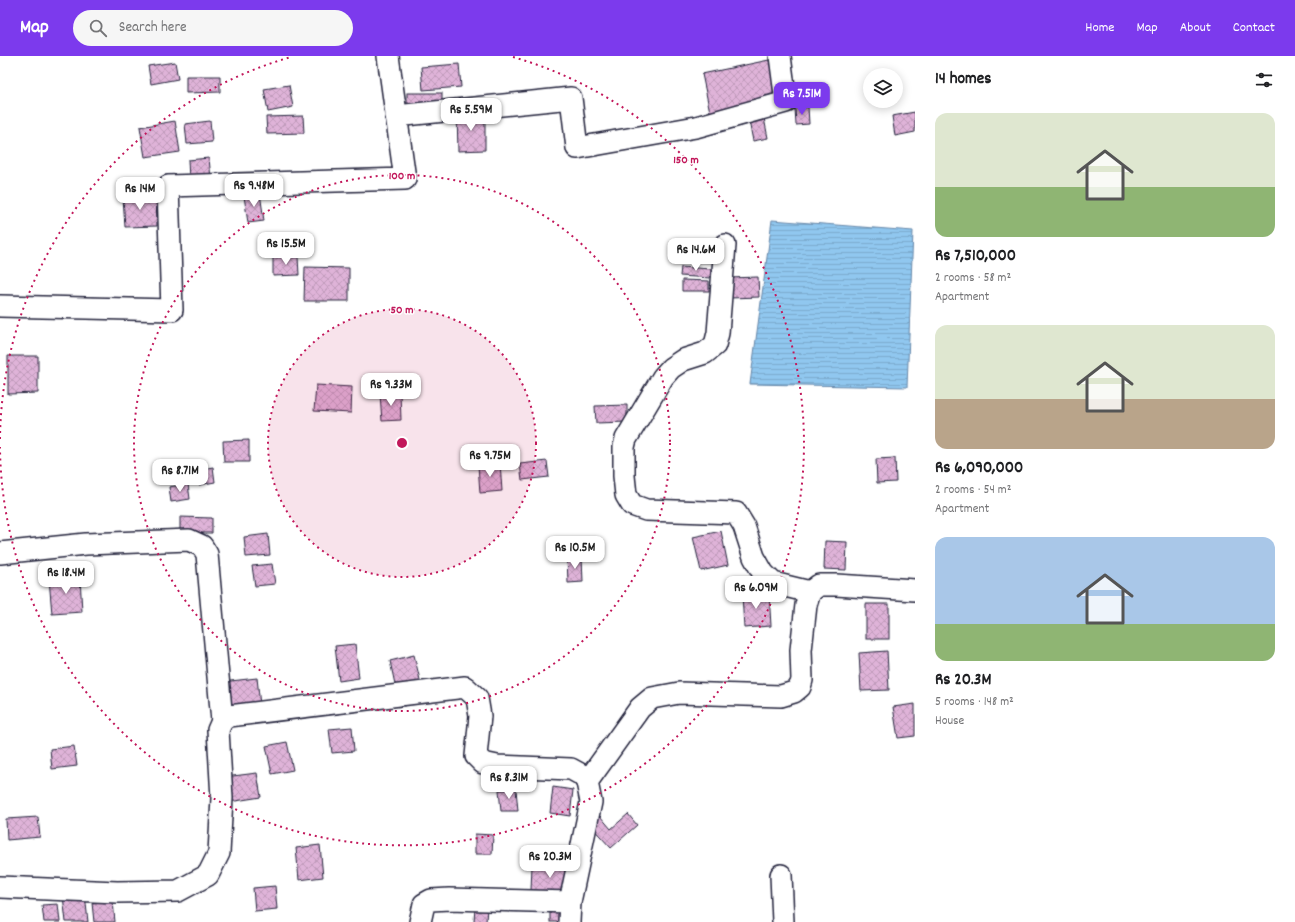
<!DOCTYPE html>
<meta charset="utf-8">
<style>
:root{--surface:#fff;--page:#f6f6f6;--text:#202124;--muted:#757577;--accent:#7c3aed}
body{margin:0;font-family:Dekko,sans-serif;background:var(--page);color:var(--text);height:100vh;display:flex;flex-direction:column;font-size:15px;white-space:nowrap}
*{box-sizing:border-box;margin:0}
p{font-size:13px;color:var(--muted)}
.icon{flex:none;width:22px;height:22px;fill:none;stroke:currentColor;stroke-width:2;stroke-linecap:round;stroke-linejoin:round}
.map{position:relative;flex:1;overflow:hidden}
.drawer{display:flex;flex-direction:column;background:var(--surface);width:380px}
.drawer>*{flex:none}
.controls{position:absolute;left:863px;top:12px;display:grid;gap:8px}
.controls a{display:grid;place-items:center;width:40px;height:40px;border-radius:50%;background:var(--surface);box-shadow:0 2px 10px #0003;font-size:20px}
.price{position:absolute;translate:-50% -34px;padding:0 9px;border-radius:8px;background:#fff;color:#222;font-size:13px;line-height:26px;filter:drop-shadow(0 1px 2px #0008)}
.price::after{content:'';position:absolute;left:50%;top:24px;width:12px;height:9px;margin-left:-6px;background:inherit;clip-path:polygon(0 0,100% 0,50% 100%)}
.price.current{background:var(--accent);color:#fff}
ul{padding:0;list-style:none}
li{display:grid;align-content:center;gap:8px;height:212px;padding:0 20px}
li span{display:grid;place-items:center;height:124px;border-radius:12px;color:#555}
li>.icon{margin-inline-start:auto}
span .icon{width:72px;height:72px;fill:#fffc;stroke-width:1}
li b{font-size:17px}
h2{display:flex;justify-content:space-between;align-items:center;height:48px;padding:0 20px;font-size:17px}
header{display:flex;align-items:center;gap:24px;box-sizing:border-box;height:56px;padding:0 20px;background:var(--accent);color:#fff}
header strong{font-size:19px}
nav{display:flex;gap:22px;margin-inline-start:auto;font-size:14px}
.search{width:280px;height:36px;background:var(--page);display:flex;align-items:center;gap:10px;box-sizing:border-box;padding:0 14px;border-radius:22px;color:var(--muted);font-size:15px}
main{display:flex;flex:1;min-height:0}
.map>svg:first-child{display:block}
.water{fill:url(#water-rules);stroke:#6485a7}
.building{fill:url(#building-cross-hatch);stroke:#22223b}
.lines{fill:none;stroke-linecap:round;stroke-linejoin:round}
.minor-casing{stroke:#22223b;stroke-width:24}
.minor{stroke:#fff;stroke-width:21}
.ring{fill:none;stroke:#c2185b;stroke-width:2;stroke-dasharray:2 4}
.centre{fill:#c2185b;stroke:#fff;stroke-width:2}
.ring-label{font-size:12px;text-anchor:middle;font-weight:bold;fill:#c2185b;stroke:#fff;stroke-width:3;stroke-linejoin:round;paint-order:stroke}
</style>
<header>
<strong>Map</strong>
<div class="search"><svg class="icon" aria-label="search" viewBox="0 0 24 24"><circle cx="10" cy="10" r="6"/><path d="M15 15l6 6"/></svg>Search here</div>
<nav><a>Home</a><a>Map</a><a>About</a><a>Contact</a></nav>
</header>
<main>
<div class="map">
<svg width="915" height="866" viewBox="0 0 915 866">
<defs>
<pattern id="water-rules" width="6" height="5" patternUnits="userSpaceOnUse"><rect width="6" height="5" fill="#90c7ef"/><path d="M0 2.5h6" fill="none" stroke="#7cabce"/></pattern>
<pattern id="building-cross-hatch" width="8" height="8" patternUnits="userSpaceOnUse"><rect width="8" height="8" fill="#dfb3d8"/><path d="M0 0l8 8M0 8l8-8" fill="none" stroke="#bf9aba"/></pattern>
</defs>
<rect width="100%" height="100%" fill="#fff"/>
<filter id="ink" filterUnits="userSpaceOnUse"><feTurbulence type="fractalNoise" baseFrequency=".025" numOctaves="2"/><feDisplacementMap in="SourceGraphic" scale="8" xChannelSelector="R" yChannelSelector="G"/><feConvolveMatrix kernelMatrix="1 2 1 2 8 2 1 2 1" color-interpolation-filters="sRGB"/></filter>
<g filter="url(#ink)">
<path class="water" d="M772 164 913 175 907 331 750 328Z"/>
<g class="building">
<path d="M769 4 777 42 710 56 702 18Z"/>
<path d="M175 6 178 23 151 28 148 10Z"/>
<path d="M459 8 461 31 423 34 421 11Z"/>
<path d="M186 20H220V36L186 37Z"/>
<path d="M289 29 293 51 268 56 264 33Z"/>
<rect x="407" y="37" width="35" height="18"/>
<path d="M808 51 809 68 796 69 795 52Z"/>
<path d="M915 56V76L895 80 892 60Z"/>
<path d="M485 57V94L458 95 457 58Z"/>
<path d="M763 57 768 82 753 85 748 60Z"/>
<path d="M303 60 304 77 267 78 266 61Z"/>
<path d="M175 65 180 96 145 101 140 71Z"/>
<path d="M210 65 212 86 187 88 185 68Z"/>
<path d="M209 102 211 123 189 124 188 104Z"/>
<path d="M260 137 264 165 248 167 244 140Z"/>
<path d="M156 139 157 170 125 171 123 141Z"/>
<path d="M681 193 711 194 710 206 681 205Z"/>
<path d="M273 201H298L299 219 273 220Z"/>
<path d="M305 211 349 212V245H304Z"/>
<path d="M681 211 711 213 710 222 680 220Z"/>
<path d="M758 221 759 241 730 242 729 222Z"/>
<path d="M682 224 709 225V235H682Z"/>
<path d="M8 300H38V337L8 338Z"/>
<path d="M316 329 352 331 351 357 314 355Z"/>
<path d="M400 337 401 364 382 365 380 338Z"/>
<path d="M627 349V366L596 367 595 350Z"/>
<path d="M249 384V406H224L223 385Z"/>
<path d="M895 402 896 426 877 427 876 403Z"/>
<path d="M547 405 549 421 522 424 520 408Z"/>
<path d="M500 407 502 435 480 437 478 409Z"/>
<path d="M213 411 215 426 199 429 196 414Z"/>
<path d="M188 428 190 443 171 446 169 431Z"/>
<path d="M180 461 212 462V477H180Z"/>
<path d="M721 475 728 509 701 515 693 481Z"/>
<path d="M268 478 270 499 246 501 244 481Z"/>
<path d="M825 485 847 486 846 514 824 513Z"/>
<path d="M567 501H582L583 526 568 527Z"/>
<path d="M272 508 275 528 255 530 252 510Z"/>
<path d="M80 521 82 556 52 558 49 523Z"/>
<path d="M769 537 771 570 744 572 742 538Z"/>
<rect x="866" y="548" width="23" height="35"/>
<path d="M355 588 359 622 339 625 335 590Z"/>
<path d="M887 595 889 634 861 635 859 597Z"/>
<path d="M414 599 421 628 396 633 390 605Z"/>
<path d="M257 622 260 649 226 654 222 626Z"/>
<path d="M915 648V680L898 682 893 651Z"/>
<path d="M352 671 354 695 332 697 329 673Z"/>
<path d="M287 686 293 714 272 718 266 690Z"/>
<path d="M74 690 77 710 52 713 50 693Z"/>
<path d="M257 717 261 741 229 746 225 721Z"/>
<path d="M553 731 573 734 570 760 550 757Z"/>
<path d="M516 733 518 755H501L499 734Z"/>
<path d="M628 758 637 769 611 792 590 769 600 760 611 773Z"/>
<path d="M38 761 40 781 7 784 6 763Z"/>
<path d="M475 778 493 779 492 798H475Z"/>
<path d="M320 789 323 821 299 824 296 792Z"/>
<path d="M532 810 570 812 568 836 531 834Z"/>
<path d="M275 830 277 853 255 855 253 832Z"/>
<path d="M85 838 88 866H66L63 840Z"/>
<path d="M113 845 115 866H94L92 847Z"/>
<path d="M58 848 60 866H44L42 849Z"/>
<path d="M475 851H487L486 866H474Z"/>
<rect x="550" y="852" width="12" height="14"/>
</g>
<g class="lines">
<g class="minor-casing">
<g id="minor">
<path d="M396 60 571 42 577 92 696 71 786 46 780 0"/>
<path d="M725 189 718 277 715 289 705 297 683 304 671 312 663 321 626 383 624 391V420L626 439 632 449 646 454 736 457 744 470 754 501 763 517 773 527 810 536"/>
<path d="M0 250 172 254 168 130 405 123 388 0"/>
<path d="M0 497 86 488 189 484 202 490 207 498 222 665"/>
<path d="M587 726 640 652 652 642 679 637 781 640 794 636 800 631 802 624 801 594 806 549 810 536 819 529H836L915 534"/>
<path d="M781 819 783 866"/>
<path d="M0 831 117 836 178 835 208 819 219 797 222 742 218 674 222 665 229 660 465 631 477 642 480 660 476 700 483 707 497 710 571 713 582 719 587 726 591 746 570 846 569 866"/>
<path d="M420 866 424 848 431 844 449 843 570 846"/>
</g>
</g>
<use href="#minor" class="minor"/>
</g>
</g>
<circle cx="402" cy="387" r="134" fill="#c2185b" fill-opacity=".12"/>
<g class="ring">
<circle cx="402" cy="387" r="134"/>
<circle cx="402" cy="387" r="268"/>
<path d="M0 383A402 402 0 0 1 291 1M513 1A402 402 0 1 1 0 391"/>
</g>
<circle cx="402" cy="387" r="6" class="centre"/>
<g class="ring-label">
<text x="686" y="107">150 m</text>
<text x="402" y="123">100 m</text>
<text x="402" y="257">50 m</text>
</g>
</svg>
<div class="controls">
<a><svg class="icon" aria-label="layers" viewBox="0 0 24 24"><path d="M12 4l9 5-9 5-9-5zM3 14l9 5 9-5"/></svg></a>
</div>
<b class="price current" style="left:802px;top:60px">Rs 7.51M</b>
<b class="price" style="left:471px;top:76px">Rs 5.59M</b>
<b class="price" style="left:254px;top:152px">Rs 9.48M</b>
<b class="price" style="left:140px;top:155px">Rs 14M</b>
<b class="price" style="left:286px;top:210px">Rs 15.5M</b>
<b class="price" style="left:696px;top:216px">Rs 14.6M</b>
<b class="price" style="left:391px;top:351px">Rs 9.33M</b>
<b class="price" style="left:490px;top:422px">Rs 9.75M</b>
<b class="price" style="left:180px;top:437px">Rs 8.71M</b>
<b class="price" style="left:575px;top:514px">Rs 10.5M</b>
<b class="price" style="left:66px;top:539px">Rs 18.4M</b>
<b class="price" style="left:756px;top:554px">Rs 6.09M</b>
<b class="price" style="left:509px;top:744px">Rs 8.31M</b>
<b class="price" style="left:550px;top:823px">Rs 20.3M</b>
</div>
<section class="drawer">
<h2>14 homes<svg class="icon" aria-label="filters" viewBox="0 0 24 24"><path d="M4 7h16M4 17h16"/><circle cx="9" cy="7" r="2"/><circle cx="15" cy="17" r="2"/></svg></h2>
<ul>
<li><span style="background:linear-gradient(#dfe7d0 60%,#8fb573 0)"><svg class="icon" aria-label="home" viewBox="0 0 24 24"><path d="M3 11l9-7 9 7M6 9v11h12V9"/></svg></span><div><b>Rs 7,510,000</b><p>2 rooms · 58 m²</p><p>Apartment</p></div></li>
<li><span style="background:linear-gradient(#dfe7d0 60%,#b9a48a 0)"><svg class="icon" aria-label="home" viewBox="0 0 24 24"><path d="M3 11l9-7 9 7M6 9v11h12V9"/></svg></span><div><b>Rs 6,090,000</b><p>2 rooms · 54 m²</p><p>Apartment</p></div></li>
<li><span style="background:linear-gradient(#a9c7e8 70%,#8fb573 0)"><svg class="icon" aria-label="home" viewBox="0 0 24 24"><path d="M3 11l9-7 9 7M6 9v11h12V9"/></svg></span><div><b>Rs 20.3M</b><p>5 rooms · 148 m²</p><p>House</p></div></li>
</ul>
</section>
</main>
